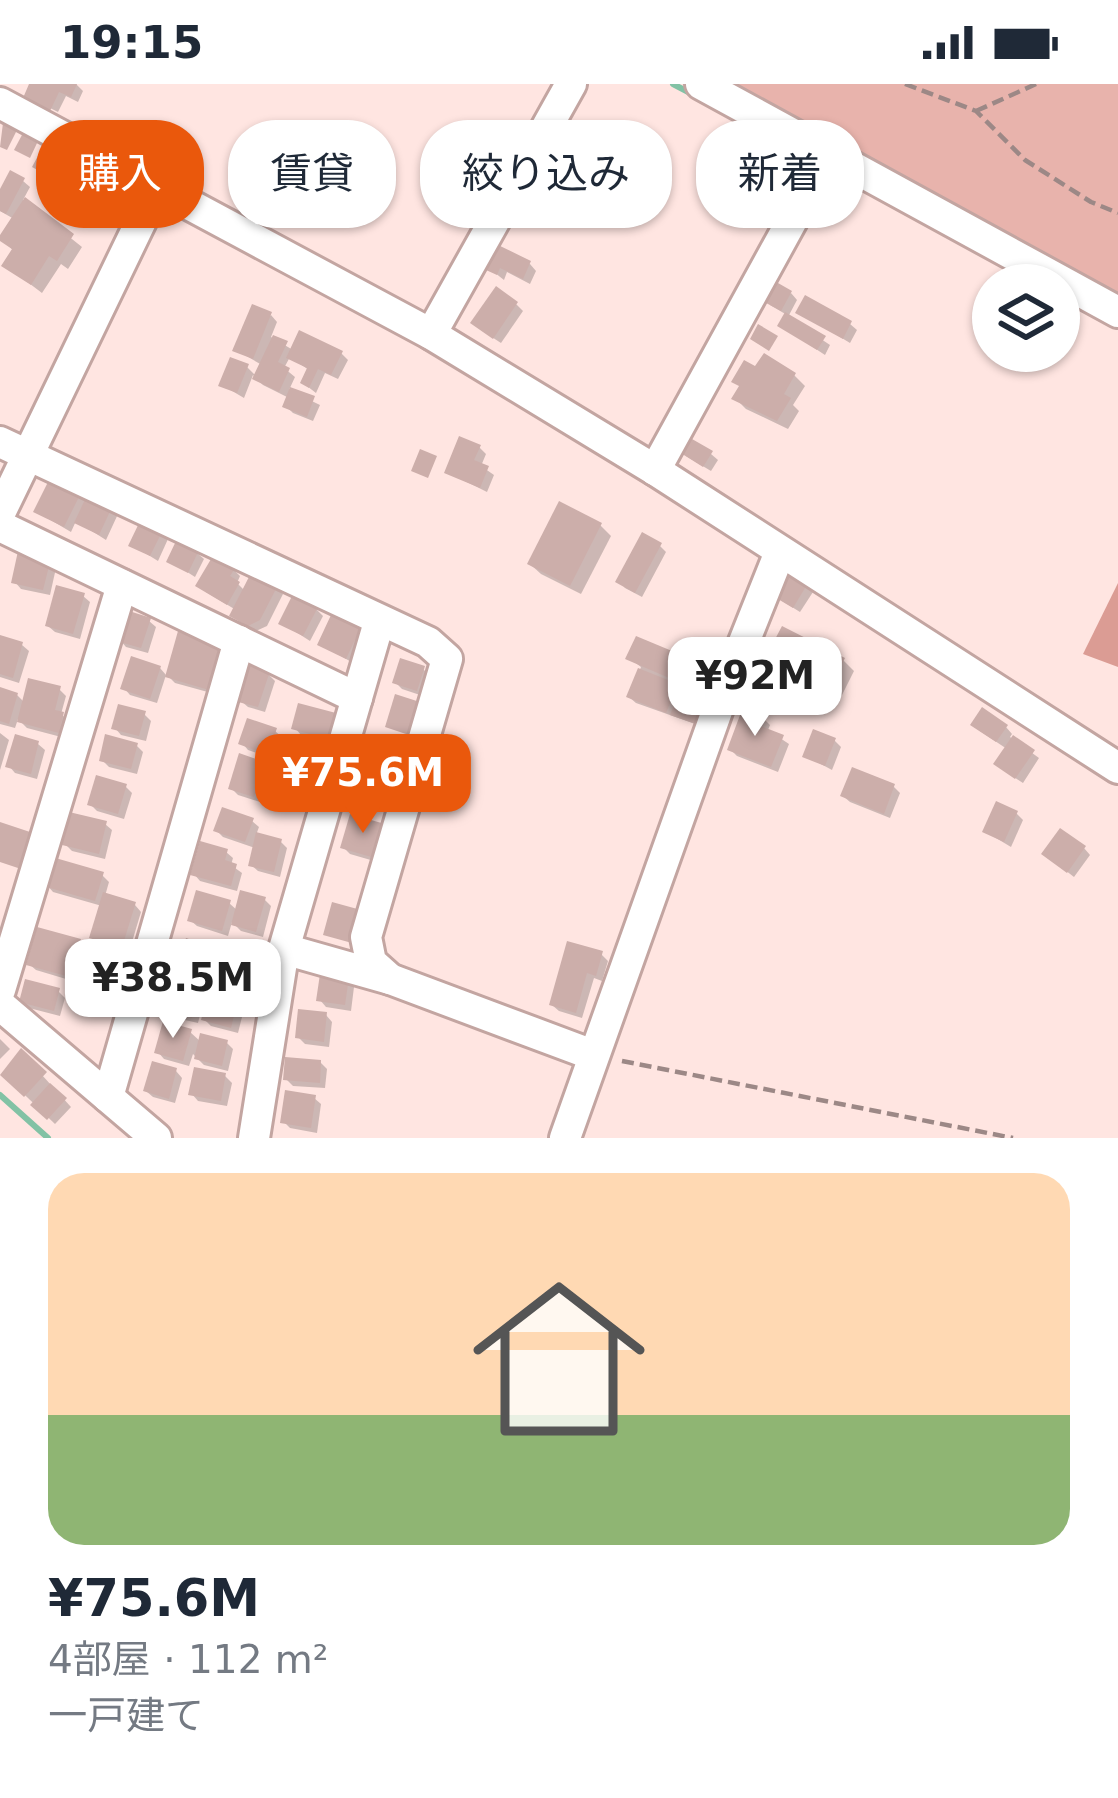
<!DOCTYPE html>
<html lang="ja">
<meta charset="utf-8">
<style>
:root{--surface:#fff;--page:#f2f2f3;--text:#1f2937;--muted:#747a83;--line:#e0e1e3;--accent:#ea580c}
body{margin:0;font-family:"DejaVu Sans","Noto Sans JP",sans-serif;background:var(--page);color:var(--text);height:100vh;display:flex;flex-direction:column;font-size:45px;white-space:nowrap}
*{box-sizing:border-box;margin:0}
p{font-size:39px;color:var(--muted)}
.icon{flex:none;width:66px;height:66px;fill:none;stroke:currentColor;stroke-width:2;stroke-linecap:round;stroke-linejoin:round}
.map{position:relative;height:1054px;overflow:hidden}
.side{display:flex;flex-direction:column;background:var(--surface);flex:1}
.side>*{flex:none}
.hud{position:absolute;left:36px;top:36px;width:1047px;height:108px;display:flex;gap:24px}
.tools{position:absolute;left:972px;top:180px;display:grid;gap:24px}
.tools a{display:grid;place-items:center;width:108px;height:108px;border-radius:50%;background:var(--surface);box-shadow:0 3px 9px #0004;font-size:60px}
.price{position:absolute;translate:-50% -102px;padding:0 27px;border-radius:24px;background:#fff;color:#222;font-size:39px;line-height:78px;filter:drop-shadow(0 3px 6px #0008)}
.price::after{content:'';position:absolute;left:50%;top:72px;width:36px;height:27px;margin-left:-18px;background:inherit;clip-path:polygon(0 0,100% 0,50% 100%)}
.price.selected{background:var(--accent);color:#fff}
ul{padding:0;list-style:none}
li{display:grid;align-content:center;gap:24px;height:636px;padding:0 48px}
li+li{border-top:3px solid var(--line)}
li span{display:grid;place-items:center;height:372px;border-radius:36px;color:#555}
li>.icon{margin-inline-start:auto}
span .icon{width:216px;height:216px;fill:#fffc;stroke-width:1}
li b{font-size:51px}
.chip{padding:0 42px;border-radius:48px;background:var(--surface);box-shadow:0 3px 9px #0004;font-size:42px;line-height:108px}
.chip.selected{background:var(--accent);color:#fff}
.status{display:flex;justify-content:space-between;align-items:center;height:84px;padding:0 60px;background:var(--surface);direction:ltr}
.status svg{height:33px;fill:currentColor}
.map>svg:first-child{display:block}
.green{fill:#e8b3ac}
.forest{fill:#db9c94}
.shadow{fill:#0003}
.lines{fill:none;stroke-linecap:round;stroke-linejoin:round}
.stream{stroke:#82c2a5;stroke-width:6}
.building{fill:#ccaeaa}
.minor-casing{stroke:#c3a5a1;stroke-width:36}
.path{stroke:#9c8886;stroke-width:4.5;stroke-dasharray:12 6;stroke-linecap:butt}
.minor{stroke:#fff;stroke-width:30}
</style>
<div class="status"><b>19:15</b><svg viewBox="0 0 49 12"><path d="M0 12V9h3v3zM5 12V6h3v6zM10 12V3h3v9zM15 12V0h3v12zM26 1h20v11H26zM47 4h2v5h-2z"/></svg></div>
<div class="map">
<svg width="1118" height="1054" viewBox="0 0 1118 1054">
<rect width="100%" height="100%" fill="#ffe5e1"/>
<path class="green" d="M731 0H1118V216Z"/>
<path class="forest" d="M1118 499V583L1083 570Z"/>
<g class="shadow">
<path d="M32 0H76L83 7 78 18 66 12 58 28 30 14Z"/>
<path d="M23 97 30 103 23 116 82 163 68 185 61 180 42 209 5 181 14 167 1 155 14 135 0 127V111Z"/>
<path d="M530 180 536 187 530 200 507 188 504 196 490 185Z"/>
<path d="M791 209 797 216 788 233 830 261 825 271 781 242 787 231 770 221Z"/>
<path d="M516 220 523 227 501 259 481 246Z"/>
<path d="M799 228 850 240 857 246 850 259Z"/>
<path d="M271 231 277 238 271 253 293 266 341 269 348 276 338 295 325 289 316 309 303 299 309 286 290 273 284 284 295 293 289 306 320 321 313 337 293 329 286 322 289 314 263 301 253 291 244 314 222 301 247 283 257 293 262 281 236 266Z"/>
<path d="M794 291 805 302 793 321 799 327 788 345 746 325 735 314Z"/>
<path d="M479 363 486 370 481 382 494 391 487 408 447 388Z"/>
<path d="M711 370 718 376 711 387 686 372Z"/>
<path d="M80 410 87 417 112 423 118 430 106 456 76 437 71 448 37 428Z"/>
<path d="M600 441 611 452 581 510 541 490 530 480Z"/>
<path d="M161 448 168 455 158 477 132 461Z"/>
<path d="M660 462 666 468 642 513 625 504 619 497Z"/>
<path d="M197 469 204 475 195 493 170 477Z"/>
<path d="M21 471 56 484 50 511 21 505 15 498Z"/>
<path d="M234 486 240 492 237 499 245 507 277 503 283 510 267 542 256 547 240 538 233 532 236 526 206 508Z"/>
<path d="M806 502 813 508 800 528 779 515Z"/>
<path d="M83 512 90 518 80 555 55 548 48 542Z"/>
<path d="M316 525 323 532 310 557 282 539Z"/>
<path d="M149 537 156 543 148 569 126 563 120 556Z"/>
<path d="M359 547 365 554 353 579 320 560Z"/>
<path d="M22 561 29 567 19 599 0 593V564Z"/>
<path d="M220 563 227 570 215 610 175 599 168 592Z"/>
<path d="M629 574 682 575 689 582 681 600 669 596 683 609 679 618 702 628 698 641 636 619 629 613 641 583Z"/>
<path d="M843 576 854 587 841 613 821 598 815 610 776 591 766 580Z"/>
<path d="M160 584 166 591 157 619 130 611 124 604Z"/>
<path d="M423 585 430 592 423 612 402 605 395 598Z"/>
<path d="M268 590 275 597 265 628 248 623 241 617Z"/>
<path d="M59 605 66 612 61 630 70 638 65 654 27 644 18 635 15 644 0 640V606L17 611 25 619Z"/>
<path d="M144 630 151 637 146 657 121 651 115 644Z"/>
<path d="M334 632 341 639 335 660 301 651 295 644Z"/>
<path d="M763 634 770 641 768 646 789 660 778 688 737 672 730 665Z"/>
<path d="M1006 643 1012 650 1010 653 1039 674 1023 699 1003 686 1007 665 980 647Z"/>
<path d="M275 647 284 655 333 686 312 681 305 705 283 699 276 692 285 662 280 660 275 675 248 666 242 659Z"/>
<path d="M0 649 9 656 0 686Z"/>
<path d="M834 656 841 663 832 686 806 672Z"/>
<path d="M38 660 45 666 37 695 15 689 9 682Z"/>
<path d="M136 661 143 668 137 690 109 683 102 676Z"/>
<path d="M263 680 270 687 260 718 238 711 231 704Z"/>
<path d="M125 702 132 709 124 735 97 727 90 720Z"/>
<path d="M894 703 900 709 890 734 850 718 843 712Z"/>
<path d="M1016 729 1023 736 1011 763 986 748Z"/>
<path d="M252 737 259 743 256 751 280 757 287 764 280 793 258 787 251 781 255 764 223 753 217 747Z"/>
<path d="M105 740 112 746 105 775 72 767 65 760Z"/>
<path d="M390 750 381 779 350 770 344 764Z"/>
<path d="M1084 764 1090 771 1074 793 1052 776Z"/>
<path d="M226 768 233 774 231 781 242 789 237 807 200 797 194 790Z"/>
<path d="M102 791 109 798 105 812 135 821 141 828 129 868 100 859 93 853 102 822 53 808 47 801Z"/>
<path d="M264 815 271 822 263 853 241 847 232 838 228 852 197 842 190 836 229 819 238 827Z"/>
<path d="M79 858 86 865 76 898 36 886 29 880Z"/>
<path d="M213 866 220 873 211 897 187 889 180 882Z"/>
<path d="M601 870 608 877 602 897 594 894 582 934 559 927 552 921Z"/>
<path d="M118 871 125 878 120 901 96 895 90 888Z"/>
<path d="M347 896 354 903 351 927 326 923 320 916Z"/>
<path d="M198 905 209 916 238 914 245 921 238 949 211 942 200 931 198 939 163 931 157 924Z"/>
<path d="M58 907 65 914 60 932 29 924 23 917Z"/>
<path d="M326 931 332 938 329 963 305 960 298 953Z"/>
<path d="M190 948 201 958H226L233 965 228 987 204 981 193 970 189 982 164 975 158 968Z"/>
<path d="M0 955 10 965 0 975Z"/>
<path d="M22 969 71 1023 55 1040 2 989Z"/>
<path d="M320 978 327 985 325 1004 293 1002 286 995Z"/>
<path d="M176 987 182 994 175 1019 153 1013 146 1007Z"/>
<path d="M225 992 232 999 227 1022 198 1017 192 1010Z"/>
<path d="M314 1014 321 1020 317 1049 290 1044 283 1037Z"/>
</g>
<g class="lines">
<g class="stream">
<path d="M673 0 694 11"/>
<path d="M0 1011 48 1054"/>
</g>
</g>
<g class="building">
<path d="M29 0H77L71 13 59 8 50 27 23 14Z"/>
<path d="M3 39 17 46 7 66 0 63Z"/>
<path d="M23 49 38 57 30 74 14 66Z"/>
<path d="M40 68 66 83 58 97 32 83Z"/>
<path d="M10 86 25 94 6 130 0 127V105Z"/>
<path d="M25 113 74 150 57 177 49 172 31 201 1 182 12 165 0 157V151Z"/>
<path d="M498 161 531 177 523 195 500 184 497 191 486 186Z"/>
<path d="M771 195 792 207 781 227 759 215Z"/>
<path d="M496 202 518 218 493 255 470 239Z"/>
<path d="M805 211 852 237 843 255 795 229Z"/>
<path d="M252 220 272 228 253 275 232 267Z"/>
<path d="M785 228 826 252 817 266 777 242Z"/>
<path d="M758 240 778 252 769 267 750 255Z"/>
<path d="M299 246 343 267 331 291 318 285 309 304 300 299 307 284 286 274Z"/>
<path d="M273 251 288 257 278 278 290 284 279 308 252 295Z"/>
<path d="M764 269 796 289 784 310 791 314 777 337 731 315 739 302 731 298 744 276 755 282Z"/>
<path d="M230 273 249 280 237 309 218 302Z"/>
<path d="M290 303 315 312 307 333 282 323Z"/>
<path d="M685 351 713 367 703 383 676 366Z"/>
<path d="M459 352 481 361 474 376 489 382 480 404 444 389Z"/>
<path d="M420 365 437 372 428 394 411 387Z"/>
<path d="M51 392 82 407 64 443 33 428Z"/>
<path d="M88 409 113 421 99 451 74 439Z"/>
<path d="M559 417 602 439 570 502 527 480Z"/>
<path d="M141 435 163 446 150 472 128 462Z"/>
<path d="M642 448 662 459 635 509 615 498Z"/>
<path d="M177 455 199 466 188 489 166 478Z"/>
<path d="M18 467 51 474 43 506 11 499Z"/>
<path d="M214 470 236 483 230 492 240 498 227 521 195 502Z"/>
<path d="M784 484 808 499 793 524 768 509Z"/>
<path d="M252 487 278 501 260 536 248 542 229 532Z"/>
<path d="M56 501 85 509 73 550 45 542Z"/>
<path d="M293 510 318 523 303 552 278 540Z"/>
<path d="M126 526 151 534 141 564 116 557Z"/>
<path d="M331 531 360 545 346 575 317 561Z"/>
<path d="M782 542 845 574 830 604 816 598 821 588 813 584 804 601 762 580Z"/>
<path d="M178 547 222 560 209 606 165 593Z"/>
<path d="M0 551 23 558 13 594 0 590Z"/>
<path d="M636 552 684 572 674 596 625 575Z"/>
<path d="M131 572 161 582 150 615 120 605Z"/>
<path d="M400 574 425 582 417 607 392 599Z"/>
<path d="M249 581 270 587 258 623 238 618Z"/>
<path d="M638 584 678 600 666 629 626 613Z"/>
<path d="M28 594 61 602 55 626 64 628 59 649 17 638Z"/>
<path d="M0 603 18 609 9 640 0 637Z"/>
<path d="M395 610 423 619 412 652 385 643Z"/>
<path d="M677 614 702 623 696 640 670 631Z"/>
<path d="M298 619 336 629 329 655 291 645Z"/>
<path d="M118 620 146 627 139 652 111 645Z"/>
<path d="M743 623 765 632 761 642 784 651 771 683 727 666Z"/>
<path d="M982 623 1008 641 996 658 970 641Z"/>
<path d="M247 634 277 644 268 671 238 660Z"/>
<path d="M813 645 836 654 825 682 802 673Z"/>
<path d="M15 650 39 657 31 690 5 683Z"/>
<path d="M105 650 138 659 131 685 99 677Z"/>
<path d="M1013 651 1035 666 1015 695 993 680Z"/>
<path d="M284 652 331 665 327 681 306 676 299 700 273 693Z"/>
<path d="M381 655 407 661 400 688 375 681Z"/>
<path d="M239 669 265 678 254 713 228 705Z"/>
<path d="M852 683 895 700 884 730 840 712Z"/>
<path d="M96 691 127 700 118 730 87 721Z"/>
<path d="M370 691 397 699 389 729 362 722Z"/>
<path d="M996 717 1018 727 1004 758 982 748Z"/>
<path d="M222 723 254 734 245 758 213 747Z"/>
<path d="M69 728 107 737 99 770 62 761Z"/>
<path d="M350 730 385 740 375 774 340 764Z"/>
<path d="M0 738 33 749 21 785 0 778Z"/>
<path d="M1060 744 1086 762 1067 789 1041 770Z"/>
<path d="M256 748 282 755 274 788 248 782Z"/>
<path d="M200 757 228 765 225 776 237 780 231 802 190 791Z"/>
<path d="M52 773 104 788 95 817 43 802Z"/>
<path d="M196 806 231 816 222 847 187 837Z"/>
<path d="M240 806 266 813 256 848 231 841Z"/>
<path d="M103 808 136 818 122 863 89 854Z"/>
<path d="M332 818 361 826 352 859 323 851Z"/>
<path d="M37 843 81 855 70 893 26 881Z"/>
<path d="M186 854 215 864 205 892 176 883Z"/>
<path d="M567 857 603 867 596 892 587 889 576 929 549 921Z"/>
<path d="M93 862 120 868 113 896 86 889Z"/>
<path d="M320 890 349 893 345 921 316 917Z"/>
<path d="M161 893 199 902 192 934 153 925Z"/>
<path d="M25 895 60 904 54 927 19 918Z"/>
<path d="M209 904 239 911 231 944 201 936Z"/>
<path d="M298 925 327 928 324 958 295 954Z"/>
<path d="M163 937 192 945 183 977 154 969Z"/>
<path d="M200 949 228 956 222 982 194 975Z"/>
<path d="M21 964 47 988 24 1013 0 991Z"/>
<path d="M285 973 321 976 320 999 283 996Z"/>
<path d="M152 977 177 984 169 1015 143 1007Z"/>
<path d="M194 983 226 989 221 1017 188 1011Z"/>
<path d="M50 999 67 1014 47 1036 30 1021Z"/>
<path d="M285 1006 316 1011 311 1044 280 1039Z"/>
</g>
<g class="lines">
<g class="minor-casing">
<g id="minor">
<path d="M701 0 1118 228"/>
<path d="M0 19 431 250 655 386 1118 684"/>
<path d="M431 250 571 0"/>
<path d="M0 358 428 558 447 575 366 853 371 878 390 895 593 971"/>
<path d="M655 386 829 69"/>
<path d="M0 429 157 104"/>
<path d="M0 442 357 614"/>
<path d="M284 865 390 895"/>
<path d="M0 906 122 501"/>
<path d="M0 921 156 1054"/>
<path d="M108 1013 239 557"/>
<path d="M254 1054 284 865 379 538"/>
<path d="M565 1054 722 613 780 468"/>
</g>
</g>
<g class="path">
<path d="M905 0 976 27 1025 76 1091 118 1118 129"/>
<path d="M976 27 1036 0"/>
<path d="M622 977 1013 1054"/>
</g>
<use href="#minor" class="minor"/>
</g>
</svg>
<div class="tools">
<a><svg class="icon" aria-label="layers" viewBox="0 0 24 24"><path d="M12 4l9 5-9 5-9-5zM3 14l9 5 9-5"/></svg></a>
</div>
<b class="price" style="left:755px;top:655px">¥92M</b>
<b class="price selected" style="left:363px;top:752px">¥75.6M</b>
<b class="price" style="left:173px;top:957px">¥38.5M</b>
<div class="hud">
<a class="chip selected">購入</a>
<a class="chip">賃貸</a>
<a class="chip">絞り込み</a>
<a class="chip">新着</a>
</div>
</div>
<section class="side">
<ul>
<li><span style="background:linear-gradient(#ffd9b3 65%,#8fb573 0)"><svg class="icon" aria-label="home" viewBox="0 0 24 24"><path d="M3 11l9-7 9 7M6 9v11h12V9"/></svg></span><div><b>¥75.6M</b><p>4部屋 · 112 m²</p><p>一戸建て</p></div></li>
</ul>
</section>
